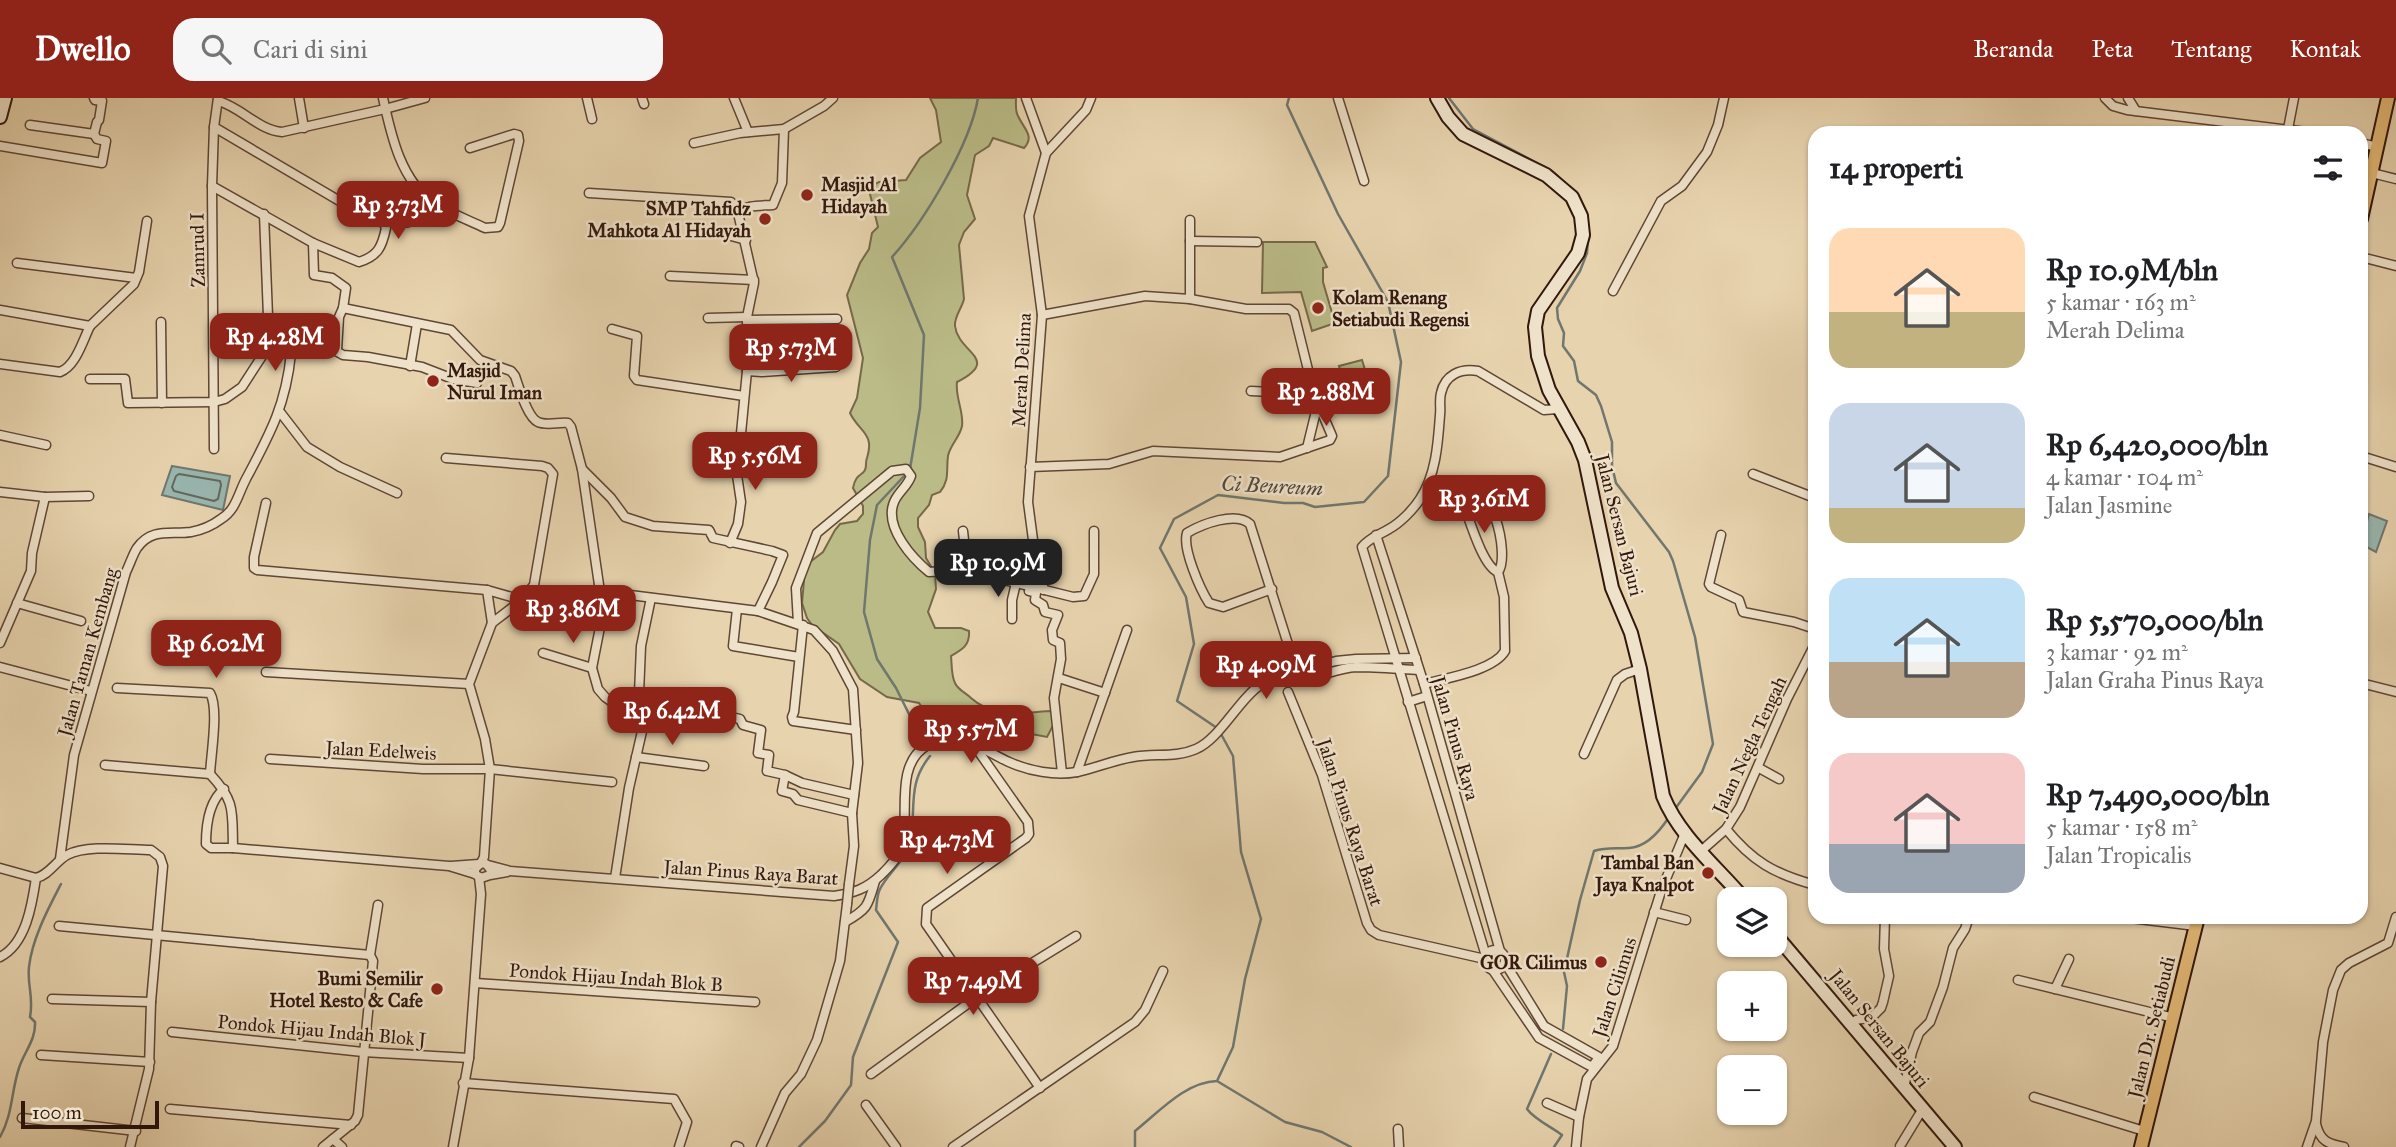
<!DOCTYPE html>
<html lang="id">
<meta charset="utf-8">
<style>
:root{--surface:#fff;--page:#f6f6f6;--text:#202124;--muted:#757577;--accent:#8f2418}
body{margin:0;font-family:"IM FELL Great Primer",serif;background:var(--page);color:var(--text);height:100vh;display:flex;flex-direction:column;font-size:26px;white-space:nowrap}
*{box-sizing:border-box;margin:0}
p{font-size:23px;color:var(--muted)}
.icon{flex:none;width:38px;height:38px;fill:none;stroke:currentColor;stroke-width:2;stroke-linecap:round;stroke-linejoin:round}
.map{position:relative;flex:1;overflow:hidden}
.sheet{position:absolute;left:1808px;top:28px;width:560px;height:798px;display:flex;flex-direction:column;background:var(--surface);border-radius:21px;box-shadow:0 2px 5px #0004}
.sheet>*{flex:none}
.tools{position:absolute;left:1717px;top:789px;display:grid;gap:14px}
.tools a{display:grid;place-items:center;width:70px;height:70px;border-radius:14px;background:var(--surface);box-shadow:0 2px 5px #0004;font-size:35px}
.scale{position:absolute;left:21px;bottom:18px;width:138px;box-sizing:border-box;padding-left:7px;border:4px solid #32170d;border-top:0;font-size:19px;line-height:24px;white-space:nowrap;color:#32170d;-webkit-text-stroke:5px #efe2ca;paint-order:stroke}
.price{position:absolute;translate:-50% -60px;padding:0 16px;border-radius:14px;background:var(--accent);color:#fff;font-size:23px;line-height:46px;filter:drop-shadow(0 2px 4px #0008)}
.price::after{content:'';position:absolute;left:50%;top:42px;width:21px;height:16px;margin-left:-10px;background:inherit;clip-path:polygon(0 0,100% 0,50% 100%)}
.price.on{background:#222;color:#fff}
ul{padding:0;list-style:none}
li{display:flex;align-items:center;gap:21px;height:175px;padding:0 21px}
li span{display:grid;place-items:center;flex:none;width:196px;height:140px;border-radius:21px;color:#555}
li>.icon{margin-inline-start:auto}
span .icon{width:84px;height:84px;fill:#fffc;stroke-width:1}
li b{font-size:30px}
h2{display:flex;justify-content:space-between;align-items:center;height:84px;padding:0 21px;font-size:30px}
header{display:flex;align-items:center;gap:42px;box-sizing:border-box;height:98px;padding:0 35px;background:var(--accent);color:#fff}
header strong{font-size:33px}
nav{display:flex;gap:38px;margin-inline-start:auto;font-size:24px}
.search{width:490px;height:63px;background:var(--page);display:flex;align-items:center;gap:18px;box-sizing:border-box;padding:0 24px;border-radius:21px;color:var(--muted);font-size:26px}
.map>svg:first-child{display:block}
.green{fill:#babb87;stroke:#76694a;stroke-width:2}
.water{fill:#98b7b0;stroke:#6f776f;stroke-width:2}
.lines{fill:none;stroke-linecap:round;stroke-linejoin:round}
.shore{stroke:#65675e;stroke-width:2}
.stream{stroke:#6f776f;stroke-width:2.5}
.street-casing{stroke:#5f4635;stroke-width:11}
.secondary-casing{stroke:#32170d;stroke-width:16}
.primary-casing{stroke:#32170d;stroke-width:16}
.street{stroke:#efe2ca;stroke-width:8}
.secondary{stroke:#efe2ca;stroke-width:12}
.primary{stroke:#e4ba77;stroke-width:12}
.street-bridge-casing{stroke:#5f4635;stroke-width:11;stroke-linecap:butt}
.street-bridge{stroke:#efe2ca;stroke-width:8}
.poi-dot{fill:#8f2418;stroke:#efe2ca;stroke-width:2.5}
.labels{text-anchor:middle;stroke-width:5;stroke-linejoin:round;paint-order:stroke}
.poi-label{font-size:19px;font-weight:bold;fill:#32170d;stroke:#efe2ca;text-anchor:end}
.street-label{font-size:19px;fill:#32170d;stroke:#efe2ca}
.water-label{font-size:21px;font-style:italic;fill:#51473e;stroke:#efe2ca}
</style>
<header>
<strong>Dwello</strong>
<div class="search"><svg class="icon" aria-label="search" viewBox="0 0 24 24"><circle cx="10" cy="10" r="6"/><path d="M15 15l6 6"/></svg>Cari di sini</div>
<nav><a>Beranda</a><a>Peta</a><a>Tentang</a><a>Kontak</a></nav>
</header>
<div class="map">
<svg width="2396" height="1049" viewBox="0 0 2396 1049">
<rect width="100%" height="100%" fill="#e7d3ae"/>
<filter id="stains"><feTurbulence type="fractalNoise" baseFrequency=".00286" numOctaves="4"/><feColorMatrix values="0 0 0 0 .2 0 0 0 0 .09 0 0 0 0 .02 0 0 0 .5 -.17"/></filter>
<radialGradient id="worn" r=".72"><stop offset=".6" stop-color="#630" stop-opacity="0"/><stop offset="1" stop-color="#630" stop-opacity=".3"/></radialGradient>
<g class="green">
<path d="M930 0H1016C1016 7 1015 13 1018 18 1024 31 1035 38 1024 50L993 40 989 48 975 57 967 97 975 121 964 134 959 147 964 201C962 210 954 219 955 228 958 255 1002 261 957 284 955 299 964 314 962 328 960 339 950 347 948 358 946 372 950 382 940 394L932 397 929 407 918 420V429L925 444 926 460 935 475 936 491 928 514 935 530H961L969 533C970 547 963 551 951 558 952 566 951 577 955 585 958 592 966 595 971 600 994 621 1024 614 1052 613L1057 620 1047 639 1021 634 1007 642 992 635 984 636 959 629 946 620 923 611 919 605 887 599 860 581 839 546 812 527 807 520 802 505 805 471 810 464 823 454 835 432 840 426 857 423 863 416V408L853 390C856 375 862 378 865 372 867 368 865 364 867 360 875 335 859 334 850 315L857 300 863 260 847 197 860 165 869 151 872 135 878 129 870 96 872 88 879 84 906 82 920 60 941 44 936 12Z"/>
<path d="M1263 144H1315L1327 169 1323 170V184L1335 225 1312 233 1301 194 1262 195Z"/>
<path d="M1362 262 1375 305 1351 311 1339 268Z"/>
</g>
<g class="water">
<path d="M172 368 230 378 223 412 162 397Z"/>
<path d="M2369 416 2387 423 2376 454 2361 446Z"/>
</g>
<g class="lines">
<path class="shore" d="M179 376 220 383 221 387 218 401 214 403 174 393 172 389 176 378Z"/>
<g class="stream">
<path d="M1449 0 1473 31 1552 73 1565 85"/>
<path d="M1588 141 1587 155 1580 173 1557 210 1558 221 1564 235 1563 248 1574 263 1578 283 1596 297 1601 308 1612 344V368L1616 385 1669 454 1673 463 1695 539 1713 646 1702 674 1675 711"/>
<path d="M910 371 920 310 924 237 892 159C924 124 970 47 978 0"/>
<path d="M906 376 877 407 870 442 864 514 877 561 896 590 918 634"/>
<path d="M1217 630 1177 603 1194 546 1186 499 1160 450 1174 421 1218 397 1284 405H1303L1315 409 1364 404 1388 378 1401 264 1388 204 1338 116 1287 7 1289 0"/>
<path d="M1563 931 1567 888 1564 874 1580 802 1594 753C1606 749 1616 751 1629 750 1647 749 1660 733 1669 719"/>
<path d="M1551 956 1527 1011C1535 1022 1552 1029 1562 1037L1554 1049"/>
<path d="M1217 983 1285 1024 1322 1034 1351 1049"/>
<path d="M0 1039C13 1016 11 994 19 970 24 954 36 942 35 924L30 919C34 899 27 888 29 869 32 841 48 811 61 786"/>
<path d="M799 1049 825 1023 851 987 853 959 898 844 876 812C877 805 877 796 880 791 888 775 905 763 910 745 917 712 906 687 930 658"/>
<path d="M1135 1049V1033C1159 1014 1185 984 1217 983L1233 949 1245 881 1261 821 1241 754 1233 658 1221 636"/>
</g>
<g class="street-casing">
<g id="street">
<path d="M299 0 304 30"/>
<path d="M383 0C391 37 401 84 435 106 450 115 468 122 485 130L498 129 500 125 519 43 518 37 514 36 470 50"/>
<path d="M587 0 592 21"/>
<path d="M642 0 644 6"/>
<path d="M734 0 748 34"/>
<path d="M1026 0 1046 55"/>
<path d="M1338 0 1364 83"/>
<path d="M2105 0 2113 8 2127 12 2315 35"/>
<path d="M2128 0 2136 13"/>
<path d="M218 3C241 9 258 32 282 34L385 11 425 0"/>
<path d="M30 27 94 36 97 24 99 22 102 3 95 2 94 0"/>
<path d="M2288 31 2294 0"/>
<path d="M694 45 740 35 784 31 824 8 833 0"/>
<path d="M2361 45 2377 49"/>
<path d="M0 48 102 65 106 43 97 41 94 36"/>
<path d="M2372 75 2396 81"/>
<path d="M212 88 313 145 359 164C378 158 382 149 386 130L382 122 373 116 343 105 214 29"/>
<path d="M589 95 731 104 738 115 754 185 747 219V273L737 377 741 404 738 426 730 445"/>
<path d="M738 115C748 106 760 108 773 107L782 85 784 31"/>
<path d="M382 122C409 128 415 126 434 105"/>
<path d="M1190 122V201"/>
<path d="M731 138 746 142"/>
<path d="M1190 143 1257 144"/>
<path d="M2361 159 2396 168"/>
<path d="M17 165 136 180"/>
<path d="M670 178 754 182"/>
<path d="M1613 193 1661 103 1682 88 1707 54 1718 27 1724 0"/>
<path d="M343 210 451 232 480 262 511 273 515 278C519 289 527 319 538 324 546 328 559 324 568 325L571 329 582 371 603 514 592 570 598 591 605 599 619 609 641 620 643 629 629 690 615 780"/>
<path d="M0 212 90 228 134 186 139 174 147 123"/>
<path d="M708 220 747 219"/>
<path d="M747 222 837 221"/>
<path d="M161 224 162 305"/>
<path d="M612 231 637 238 634 278 637 282 744 298"/>
<path d="M336 253 343 257 368 259 422 269 453 281 477 285"/>
<path d="M0 266 60 274C76 268 83 242 90 228"/>
<path d="M410 268 417 226"/>
<path d="M747 273 762 274 836 269"/>
<path d="M90 281H125L128 305 214 304 225 301 242 289 266 252 269 244 264 116"/>
<path d="M1251 293 1314 296"/>
<path d="M280 314 307 349 340 369 397 395"/>
<path d="M0 337 46 347"/>
<path d="M1307 350 1318 305"/>
<path d="M214 351 212 88 214 29 218 0"/>
<path d="M2361 358 2396 369"/>
<path d="M446 360 542 368 548 370 553 376 534 487 522 502 492 525"/>
<path d="M1030 369 1109 366 1153 353 1280 359 1330 342 1332 338 1314 296 1294 215 1289 211H1246L1190 201 1145 198 1042 217"/>
<path d="M582 371 611 400 625 419 653 428 709 432 713 440 772 453 783 457 772 484 758 513 814 532 833 553 853 591 858 665 852 715 854 748 849 786"/>
<path d="M1753 376 1815 400"/>
<path d="M0 394 45 399 32 455 31 473 0 545"/>
<path d="M45 399 89 398"/>
<path d="M266 405 254 459V470L257 472 487 492 522 502"/>
<path d="M963 433 967 469 972 474 1073 499 1084 498 1094 476V433"/>
<path d="M1376 437 1424 586 1500 853"/>
<path d="M1721 437 1709 486 1711 489 1739 502 1743 514 1794 524 1815 531"/>
<path d="M1272 491 1223 509 1209 505C1200 491 1182 450 1187 435 1202 426 1236 413 1250 426L1299 581"/>
<path d="M1044 492 1035 457 1028 404 1042 217 1029 118 1046 55 1086 12 1091 0"/>
<path d="M598 493 758 513"/>
<path d="M1029 493 1036 495 1035 502 1043 507 1045 514 1058 517 1052 532 1053 542 1060 545 1061 561 1054 600 1062 675"/>
<path d="M17 505 81 523"/>
<path d="M737 511 733 548 799 559"/>
<path d="M1012 521V502L1016 485"/>
<path d="M798 525 796 490 817 435 892 373 906 371 911 378C907 390 896 395 893 407 886 431 912 460 929 474L959 472 967 469"/>
<path d="M803 527 794 614 792 619 793 623 856 632"/>
<path d="M543 555 592 570"/>
<path d="M0 569 91 593"/>
<path d="M266 574 469 586"/>
<path d="M1293 576 1297 573 1336 563 1356 561 1416 560"/>
<path d="M1062 581 1105 595"/>
<path d="M2361 585 2396 594"/>
<path d="M1424 586C1446 580 1493 573 1505 553L1504 499 1498 474C1482 468 1469 419 1462 402L1463 396C1490 373 1511 458 1498 474"/>
<path d="M117 590 210 595C219 610 211 656 210 676"/>
<path d="M1288 594 1322 677 1367 825 1371 832 1379 837 1485 861"/>
<path d="M1408 604 1427 598"/>
<path d="M638 619 641 548 651 500"/>
<path d="M641 620C658 601 717 616 740 621L743 627 761 632 758 655 769 657 767 673 785 677 782 693 793 696 798 702 852 715"/>
<path d="M974 647 1028 724 1029 736 1026 740 927 810 926 826 1040 990"/>
<path d="M1584 656 1617 582 1625 576 1640 571"/>
<path d="M636 659 704 668"/>
<path d="M270 661 423 671H490L612 684"/>
<path d="M105 667 210 676"/>
<path d="M1759 670 1779 681"/>
<path d="M1077 674 1127 532"/>
<path d="M210 676C236 704 232 713 233 750"/>
<path d="M785 677 802 685 854 697"/>
<path d="M224 691C209 703 206 727 206 746L211 750H233L449 768 475 776"/>
<path d="M1726 731C1752 763 1774 776 1815 787"/>
<path d="M1701 753 1726 731 1740 709 1787 601 1815 546"/>
<path d="M60 761 74 657 126 474C130 466 133 456 137 450 152 429 171 437 191 434 202 432 213 427 221 421 236 412 238 396 246 381 270 336 286 307 291 255L337 252 339 219 343 210 346 190 332 180 314 177 313 145"/>
<path d="M481 765 484 759 490 671 485 641 469 586 492 525 487 492"/>
<path d="M488 767 510 773 834 798C854 795 866 791 881 777 890 768 898 760 902 747 910 717 894 668 926 648 957 629 982 652 1009 664 1029 673 1055 678 1077 674 1096 670 1114 662 1133 659 1154 655 1176 660 1196 651 1220 641 1239 600 1263 585 1275 577 1287 582 1299 581 1316 581 1337 570 1356 569 1377 569 1399 571 1419 572"/>
<path d="M451 768 479 766"/>
<path d="M0 770 36 780C49 777 56 763 67 757 88 746 128 752 151 752L160 759 163 768 151 904 149 971 130 1049"/>
<path d="M490 777 491 772 486 766 481 765 475 771V776L481 780 490 777 507 774"/>
<path d="M1654 814 1686 822"/>
<path d="M2122 819 2196 828"/>
<path d="M845 824C868 811 868 808 875 783"/>
<path d="M59 828 370 857"/>
<circle cx="1495" cy="862" r="10"/>
<path d="M1486 858 1362 449C1369 440 1379 437 1389 431 1400 425 1413 412 1420 401 1436 377 1438 345 1440 317 1441 310 1439 302 1441 295 1445 277 1460 270 1478 273L1544 312 1558 311"/>
<path d="M0 859C26 846 32 807 36 780"/>
<path d="M1492 871 1539 940 1592 969 1599 959 1544 928 1505 865"/>
<path d="M2018 882 2174 920"/>
<path d="M475 885 755 904"/>
<path d="M2055 891 2069 861"/>
<path d="M52 901 151 904"/>
<path d="M1852 926 1856 922 1872 919 1881 910 1883 904 1889 878 1884 851 1885 819"/>
<path d="M172 934 363 954 469 960"/>
<path d="M41 957 150 964"/>
<path d="M871 976 977 899 1076 838"/>
<path d="M463 985 674 1001 687 1024 679 1049"/>
<path d="M1904 990 1912 954 1919 935 1930 924 1943 889 1953 850 1965 831 1969 819"/>
<path d="M2034 999 2144 1033"/>
<path d="M1547 1005 1579 1019"/>
<path d="M866 1007 896 1049"/>
<path d="M170 1011 351 1027"/>
<path d="M22 1020 136 1033"/>
<path d="M2316 1026C2320 1043 2328 1046 2344 1049"/>
<path d="M1398 1031 1399 1049"/>
<path d="M333 1041 342 1049"/>
<path d="M736 1048 739 1049"/>
<path d="M1900 1048 1922 1012"/>
<path d="M323 1049 355 1023 358 1017 373 863 370 857 378 807"/>
<path d="M453 1049 469 960 481 796 479 779"/>
<path d="M761 1049 785 995 801 976 817 942 840 863 847 806"/>
<path d="M953 1049 1135 924 1145 912 1163 873"/>
<path d="M1576 1049 1579 1019 1587 981 1613 948 1661 793 1685 735"/>
<path d="M2307 1049 2316 1023 2323 944 2333 892 2341 872 2349 865 2388 845 2396 819"/>
</g>
</g>
<g class="secondary-casing">
<g id="secondary">
<path d="M1437 0 1448 19 1463 36 1546 77 1572 99 1581 118 1583 137 1578 155 1538 213 1535 229 1538 258 1549 292 1578 344 1585 362 1612 490 1631 535 1640 571 1663 698C1679 738 1717 769 1745 802"/>
<path d="M0 19 5 0"/>
<path d="M1774 835 1955 1049"/>
</g>
</g>
<g class="primary-casing">
<g id="primary">
<path d="M2361 121 2388 0"/>
<path d="M2141 1049 2198 819"/>
</g>
</g>
<use href="#street" class="street"/>
<use href="#secondary" class="secondary"/>
<use href="#primary" class="primary"/>
<g class="street-bridge-casing">
<path id="street-bridge" d="M847 806 849 786"/>
</g>
<use href="#street-bridge" class="street-bridge"/>
</g>
<g class="poi-dot">
<circle cx="807" cy="97" r="7"/>
<circle cx="765" cy="121" r="7"/>
<circle cx="1318" cy="210" r="7"/>
<circle cx="433" cy="283" r="7"/>
<circle cx="1708" cy="775" r="7"/>
<circle cx="1601" cy="864" r="7"/>
<circle cx="437" cy="891" r="7"/>
</g>
<g class="labels">
<g class="poi-label">
<text x="821" y="93" text-anchor="start">Masjid Al<tspan x="821" dy="22">Hidayah</tspan></text>
<text x="751" y="117">SMP Tahfidz<tspan x="751" dy="22">Mahkota Al Hidayah</tspan></text>
<text x="1332" y="206" text-anchor="start">Kolam Renang<tspan x="1332" dy="22">Setiabudi Regensi</tspan></text>
<text x="447" y="279" text-anchor="start">Masjid<tspan x="447" dy="22">Nurul Iman</tspan></text>
<text x="1694" y="771">Tambal Ban<tspan x="1694" dy="22">Jaya Knalpot</tspan></text>
<text x="1587" y="871">GOR Cilimus</text>
<text x="423" y="887">Bumi Semilir<tspan x="423" dy="22">Hotel Resto &amp; Cafe</tspan></text>
</g>
<g class="street-label">
<text transform="translate(197 152) rotate(-91)" y="7">Zamrud I</text>
<text transform="translate(1021 272) rotate(-87)" y="7">Merah Delima</text>
<text transform="translate(1620 427) rotate(76)" y="7">Jalan Sersan Bajuri</text>
<text transform="translate(87 554) rotate(-74)" y="7">Jalan Taman Kembang</text>
<text transform="translate(1456 640) rotate(74)" y="7">Jalan Pinus Raya</text>
<text transform="translate(1749 647) rotate(-65)" y="7">Jalan Negla Tengah</text>
<text transform="translate(381 652) rotate(3)" y="7">Jalan Edelweis</text>
<text transform="translate(1351 724) rotate(72)" y="7">Jalan Pinus Raya Barat</text>
<text transform="translate(751 774) rotate(4)" y="7">Jalan Pinus Raya Barat</text>
<text transform="translate(616 879) rotate(4)" y="7">Pondok Hijau Indah Blok B</text>
<text transform="translate(1614 889) rotate(-72)" y="7">Jalan Cilimus</text>
<text transform="translate(2151 929) rotate(-76)" y="7">Jalan Dr. Setiabudi</text>
<text transform="translate(1880 930) rotate(51)" y="7">Jalan Sersan Bajuri</text>
<text transform="translate(322 932) rotate(5)" y="7">Pondok Hijau Indah Blok J</text>
</g>
<g class="water-label">
<text transform="translate(1272 388) rotate(3)" y="7">Ci Beureum</text>
</g>
</g>
<rect width="100%" height="100%" filter="url(#stains)"/>
<rect width="100%" height="100%" fill="url(#worn)"/>
</svg>
<div class="tools">
<a><svg class="icon" aria-label="layers" viewBox="0 0 24 24"><path d="M12 4l9 5-9 5-9-5zM3 14l9 5 9-5"/></svg></a>
<a>+</a>
<a>−</a>
</div>
<div class="scale">100 m</div>
<b class="price" style="left:398px;top:143px">Rp 3.73M</b>
<b class="price" style="left:275px;top:275px">Rp 4.28M</b>
<b class="price" style="left:791px;top:286px">Rp 5.73M</b>
<b class="price" style="left:1326px;top:330px">Rp 2.88M</b>
<b class="price" style="left:755px;top:394px">Rp 5.56M</b>
<b class="price" style="left:1484px;top:437px">Rp 3.61M</b>
<b class="price on" style="left:998px;top:501px">Rp 10.9M</b>
<b class="price" style="left:573px;top:547px">Rp 3.86M</b>
<b class="price" style="left:216px;top:582px">Rp 6.02M</b>
<b class="price" style="left:1266px;top:603px">Rp 4.09M</b>
<b class="price" style="left:672px;top:649px">Rp 6.42M</b>
<b class="price" style="left:971px;top:667px">Rp 5.57M</b>
<b class="price" style="left:947px;top:778px">Rp 4.73M</b>
<b class="price" style="left:973px;top:919px">Rp 7.49M</b>
<section class="sheet">
<h2>14 properti<svg class="icon" aria-label="filters" viewBox="0 0 24 24"><path d="M4 7h16M4 17h16"/><circle cx="9" cy="7" r="2"/><circle cx="15" cy="17" r="2"/></svg></h2>
<ul>
<li><span style="background:linear-gradient(#ffd9b3 60%,#c2b280 0)"><svg class="icon" aria-label="home" viewBox="0 0 24 24"><path d="M3 11l9-7 9 7M6 9v11h12V9"/></svg></span><div><b>Rp 10.9M/bln</b><p>5 kamar · 163 m²</p><p>Merah Delima</p></div></li>
<li><span style="background:linear-gradient(#c9d6e8 75%,#c2b280 0)"><svg class="icon" aria-label="home" viewBox="0 0 24 24"><path d="M3 11l9-7 9 7M6 9v11h12V9"/></svg></span><div><b>Rp 6,420,000/bln</b><p>4 kamar · 104 m²</p><p>Jalan Jasmine</p></div></li>
<li><span style="background:linear-gradient(#bfe0f5 60%,#b9a48a 0)"><svg class="icon" aria-label="home" viewBox="0 0 24 24"><path d="M3 11l9-7 9 7M6 9v11h12V9"/></svg></span><div><b>Rp 5,570,000/bln</b><p>3 kamar · 92 m²</p><p>Jalan Graha Pinus Raya</p></div></li>
<li><span style="background:linear-gradient(#f6c9c9 65%,#9aa5b1 0)"><svg class="icon" aria-label="home" viewBox="0 0 24 24"><path d="M3 11l9-7 9 7M6 9v11h12V9"/></svg></span><div><b>Rp 7,490,000/bln</b><p>5 kamar · 158 m²</p><p>Jalan Tropicalis</p></div></li>
</ul>
</section>
</div>
